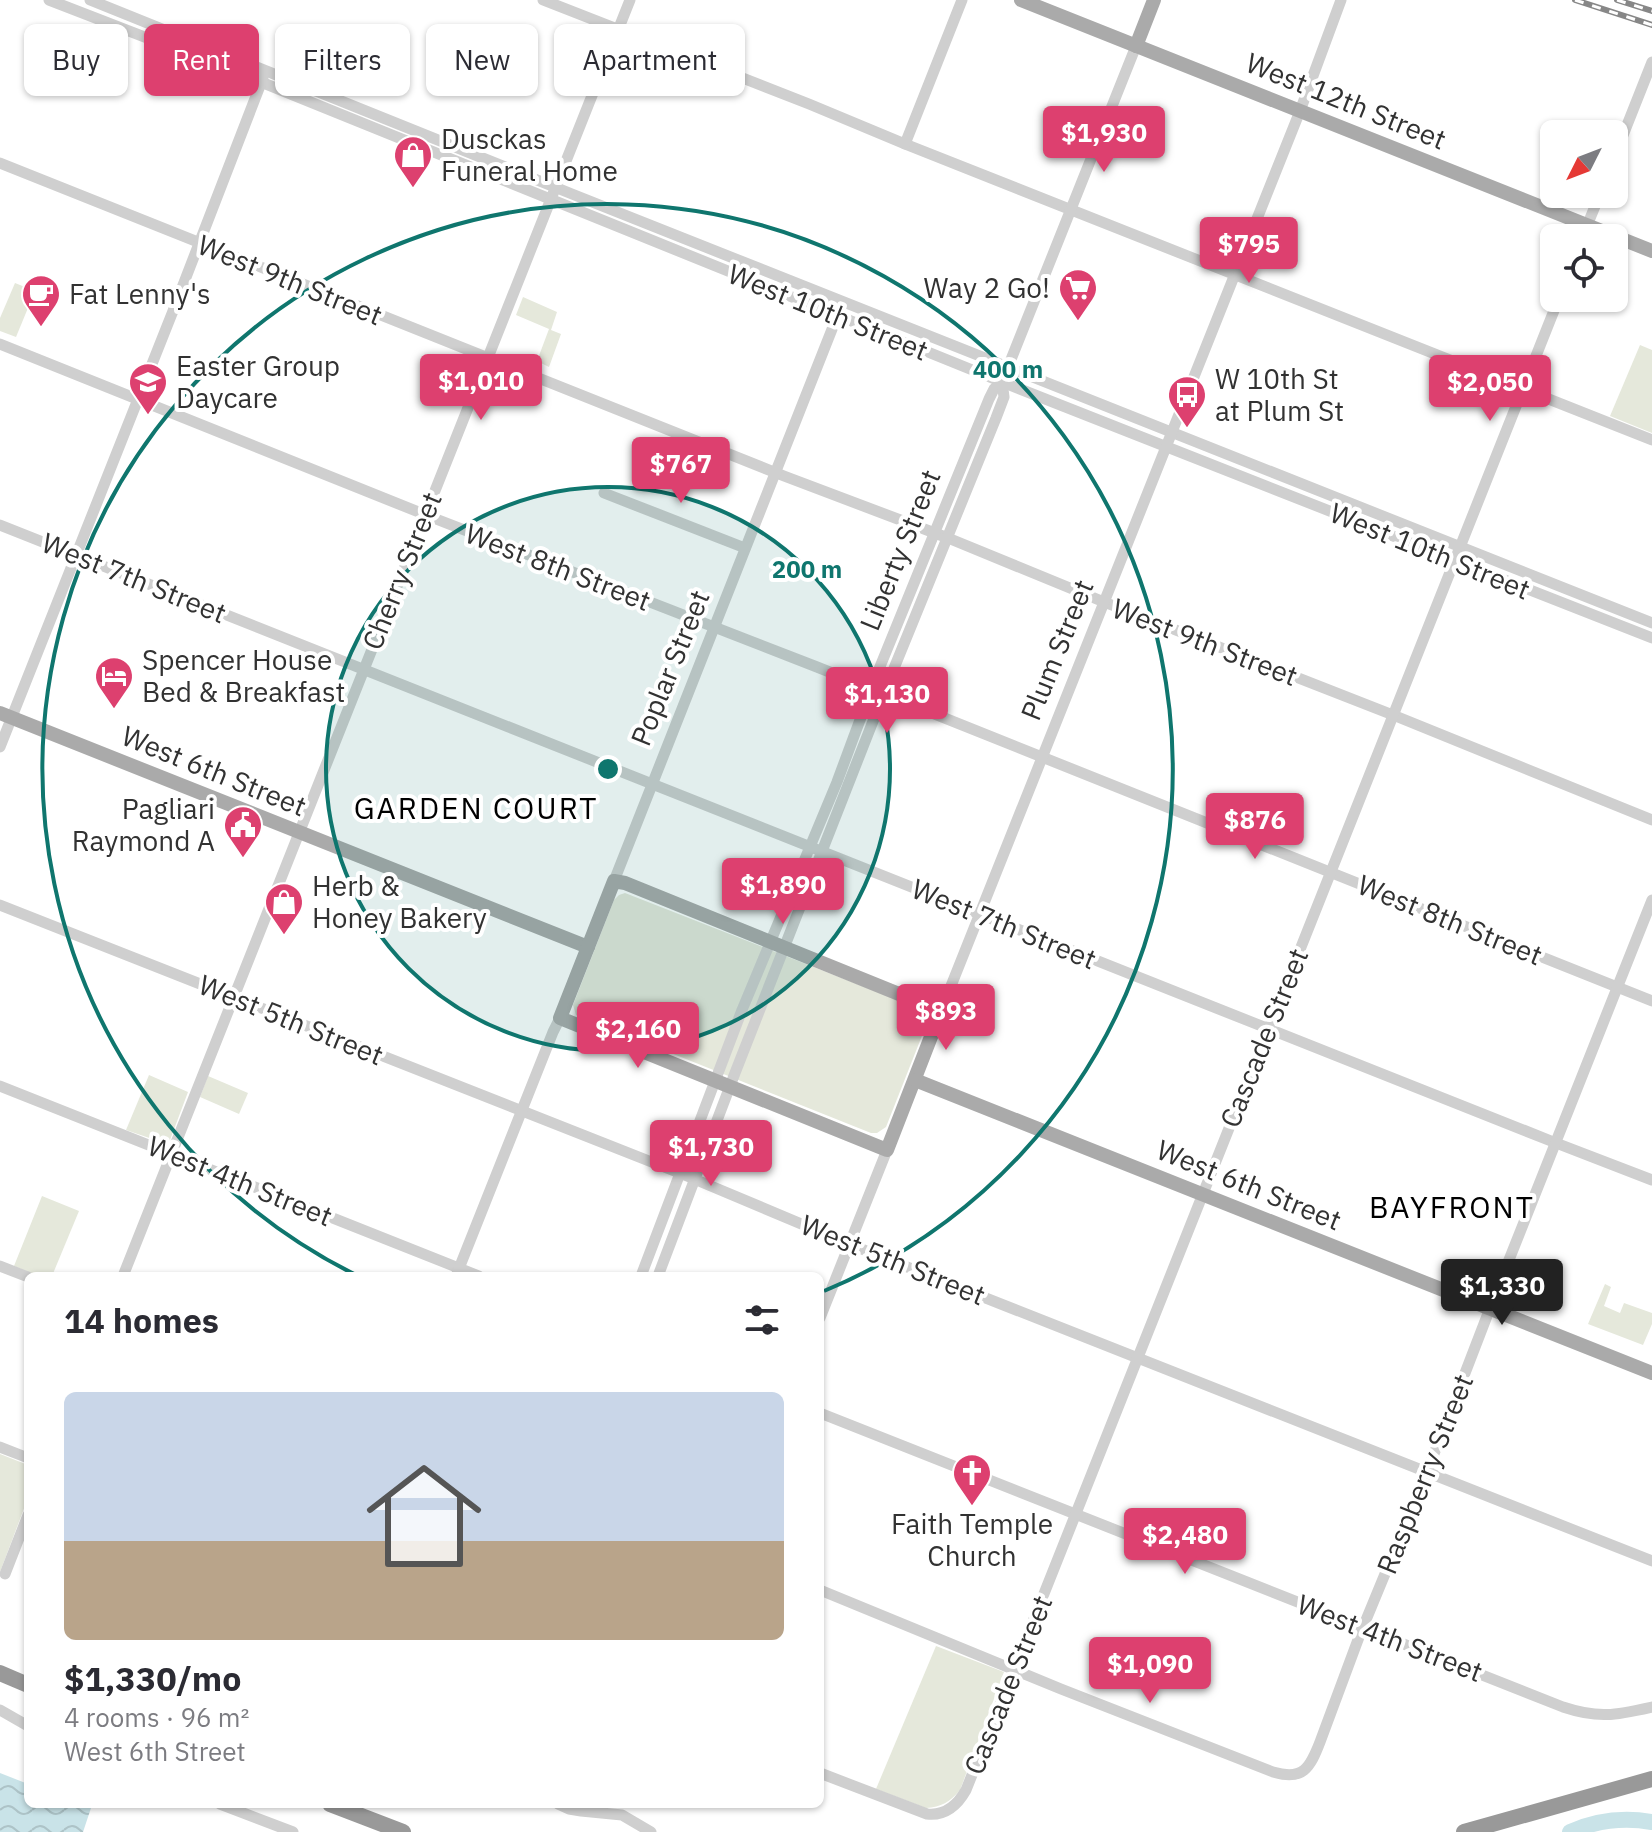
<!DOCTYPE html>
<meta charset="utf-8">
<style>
:root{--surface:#fff;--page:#f2f2f3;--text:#2b2b33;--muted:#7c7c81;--accent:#dd406f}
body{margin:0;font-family:"IBM Plex Sans",sans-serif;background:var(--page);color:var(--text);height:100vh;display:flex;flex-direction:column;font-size:30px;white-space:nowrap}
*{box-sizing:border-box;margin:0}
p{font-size:26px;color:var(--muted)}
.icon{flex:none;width:44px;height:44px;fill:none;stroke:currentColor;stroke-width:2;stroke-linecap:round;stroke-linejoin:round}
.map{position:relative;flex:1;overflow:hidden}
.side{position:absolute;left:24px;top:1272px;width:800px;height:536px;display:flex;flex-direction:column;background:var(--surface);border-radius:12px;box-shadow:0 2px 6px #0004}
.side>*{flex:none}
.guide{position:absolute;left:24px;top:24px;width:800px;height:72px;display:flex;gap:16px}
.needle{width:52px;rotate:228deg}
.tools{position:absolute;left:1540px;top:120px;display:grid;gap:16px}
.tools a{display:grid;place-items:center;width:88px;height:88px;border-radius:12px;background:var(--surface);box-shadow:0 2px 6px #0004;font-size:40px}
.price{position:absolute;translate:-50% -68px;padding:0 18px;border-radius:8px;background:var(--accent);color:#fff;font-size:26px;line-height:52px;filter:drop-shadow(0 2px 4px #0008)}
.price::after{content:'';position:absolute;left:50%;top:48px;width:24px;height:18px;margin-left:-12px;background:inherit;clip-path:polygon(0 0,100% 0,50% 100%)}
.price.on{background:#222;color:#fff}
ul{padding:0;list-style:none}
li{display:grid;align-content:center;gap:16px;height:424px;padding:0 40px}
li span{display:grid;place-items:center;height:248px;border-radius:12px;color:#555}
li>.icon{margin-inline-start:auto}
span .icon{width:144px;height:144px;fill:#fffc;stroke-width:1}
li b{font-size:34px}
h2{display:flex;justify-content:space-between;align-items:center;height:96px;padding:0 40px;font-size:34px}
.tag{padding:0 28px;border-radius:12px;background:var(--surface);box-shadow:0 2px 6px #0004;font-size:28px;line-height:72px}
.tag.on{background:var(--accent);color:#fff}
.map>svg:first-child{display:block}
.green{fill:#e5e8db}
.water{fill:url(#water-waves)}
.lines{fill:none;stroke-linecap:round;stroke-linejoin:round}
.river{stroke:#c9e3e8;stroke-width:16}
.minor{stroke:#cfcfcf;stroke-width:11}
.major{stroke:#aaa;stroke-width:14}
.highway{stroke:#999;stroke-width:16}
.rail-casing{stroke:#878787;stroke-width:6}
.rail{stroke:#fff;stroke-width:3;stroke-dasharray:9;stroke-linecap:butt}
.ring{fill:none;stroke:#0f766e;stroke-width:4}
.labels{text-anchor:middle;stroke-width:8;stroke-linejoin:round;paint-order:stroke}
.street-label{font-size:28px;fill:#323232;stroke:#fff}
.poi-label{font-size:28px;fill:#323232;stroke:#fff;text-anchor:start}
.neighbourhood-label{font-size:30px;letter-spacing:2px;fill:#000;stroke:#fff}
.centre{fill:#0f766e;stroke:#fff;stroke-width:4}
.ring-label{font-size:24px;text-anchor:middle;font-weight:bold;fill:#0f766e;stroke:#fff;stroke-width:8;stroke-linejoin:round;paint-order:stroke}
</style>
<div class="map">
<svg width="1652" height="1832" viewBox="0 0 1652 1832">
<defs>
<pattern id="water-waves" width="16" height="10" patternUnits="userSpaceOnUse" patternTransform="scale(2)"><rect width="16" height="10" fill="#c9e3e8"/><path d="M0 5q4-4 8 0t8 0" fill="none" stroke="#adc3c7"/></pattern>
</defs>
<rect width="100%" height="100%" fill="#fff"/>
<g class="green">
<path d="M15 283 35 291 16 337 0 331V318Z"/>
<path d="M523 297 557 312 551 330 561 334 549 367 537 361 549 329 516 315Z"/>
<path d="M1640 345 1652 350V433L1610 416Z"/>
<path d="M625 893 923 1010 926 1016 927 1023 886 1127 877 1133H871L576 1015 573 1005 614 900 619 895Z"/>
<path d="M149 1075 188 1092 170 1140 164 1143 126 1130Z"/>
<path d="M208 1076 248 1093 239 1114 200 1097Z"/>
<path d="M42 1196 79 1211 52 1276H38L14 1266Z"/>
<path d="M1605 1284 1611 1287 1604 1306 1620 1313 1624 1303 1652 1313V1324L1643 1345 1588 1324Z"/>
<path d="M0 1454 28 1465V1498L0 1572Z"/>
<path d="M936 1646 1004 1672 960 1790C950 1802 941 1807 926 1808L876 1789Z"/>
</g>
<path class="water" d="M0 1773 28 1784V1804H81L91 1808 83 1832H0Z"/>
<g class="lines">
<path class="river" d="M1570 1832C1597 1820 1623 1817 1652 1822"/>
<g class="minor">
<path d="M49 0 261 82 1002 382 1652 638"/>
<path d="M90 0 572 194 1652 623"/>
<path d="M543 0 809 104 905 144 1652 440"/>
<path d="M905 144 962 0"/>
<path d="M1614 158 1652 62"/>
<path d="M0 163 784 476 948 538 1104 602 1393 715 1652 820"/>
<path d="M1582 238 1600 194"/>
<path d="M0 344 436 519 817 667 1652 1001"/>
<path d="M604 493 745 548"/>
<path d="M0 525 1556 1143 1652 1180"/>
<path d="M0 747 173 311 263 78"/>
<path d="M614 881 840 309"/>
<path d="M0 905 687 1176 849 1244 1652 1561"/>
<path d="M941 1011 1300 111 1341 0"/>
<path d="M0 1086 479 1276"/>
<path d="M0 1266 28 1277"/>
<path d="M123 1276 630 0"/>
<path d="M456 1276 553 1032 560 1018"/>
<path d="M641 1276 742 1010 837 782 877 674 989 399 994 389 1002 382 1136 46"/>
<path d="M658 1276 735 1073 888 683 996 418 1004 397 1002 382"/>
<path d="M820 1318 887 1150"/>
<path d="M820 1413 1563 1707C1599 1719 1616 1715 1652 1707"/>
<path d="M0 1447 28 1458"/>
<path d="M5 1574 28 1515"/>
<path d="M820 1590 1061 1689 1273 1772C1303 1781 1310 1768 1320 1742L1359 1637 1427 1472 1497 1290 1652 900"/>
<path d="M0 1710 28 1726"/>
<path d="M820 1773 927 1814C945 1816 957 1806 966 1790L1559 298"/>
<path d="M220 1804 293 1832"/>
<path d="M558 1804 569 1809 581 1811 622 1815 651 1832"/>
</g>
<g class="major">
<path d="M1021 0 1652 251"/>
<path d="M1136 46 1154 0"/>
<path d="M0 713 588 947"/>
<path d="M614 881 625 883 941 1011 887 1150 560 1018Z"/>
<path d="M915 1080 1652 1373"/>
</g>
<g class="highway">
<path d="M0 1673 28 1685"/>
<path d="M330 1804 403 1832"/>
<path d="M1464 1832 1652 1779"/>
</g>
<g class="rail-casing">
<g id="rail">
<path d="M1575 0 1652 25"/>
<path d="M1617 0 1652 11"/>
</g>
</g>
<use href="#rail" class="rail"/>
</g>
<circle cx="608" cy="769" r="282" fill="#0f766e" fill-opacity=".12"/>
<g class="ring">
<circle cx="608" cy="769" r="282"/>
<path d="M356 1275A565 565 0 1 1 824 1291"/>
</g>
<defs>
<g id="shop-pin" transform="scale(2)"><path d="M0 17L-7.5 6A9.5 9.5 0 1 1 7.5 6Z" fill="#dd406f" stroke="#fff"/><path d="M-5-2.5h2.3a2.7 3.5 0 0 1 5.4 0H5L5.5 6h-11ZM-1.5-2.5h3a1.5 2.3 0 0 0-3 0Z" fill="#fff"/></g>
<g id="supermarket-pin" transform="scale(2)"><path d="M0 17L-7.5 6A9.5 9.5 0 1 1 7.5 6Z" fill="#dd406f" stroke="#fff"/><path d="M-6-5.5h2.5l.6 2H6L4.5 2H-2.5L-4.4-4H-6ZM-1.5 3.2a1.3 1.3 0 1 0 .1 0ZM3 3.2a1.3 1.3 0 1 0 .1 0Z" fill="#fff"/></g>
<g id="cafe-pin" transform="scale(2)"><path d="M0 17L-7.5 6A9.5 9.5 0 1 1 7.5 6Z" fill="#dd406f" stroke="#fff"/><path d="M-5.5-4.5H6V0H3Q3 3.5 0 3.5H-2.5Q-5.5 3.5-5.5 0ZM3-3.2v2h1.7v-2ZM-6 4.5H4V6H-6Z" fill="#fff"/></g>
<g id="school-pin" transform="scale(2)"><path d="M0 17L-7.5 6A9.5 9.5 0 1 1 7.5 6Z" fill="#dd406f" stroke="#fff"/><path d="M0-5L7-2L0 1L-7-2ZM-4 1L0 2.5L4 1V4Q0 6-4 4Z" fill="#fff"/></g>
<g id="bus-pin" transform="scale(2)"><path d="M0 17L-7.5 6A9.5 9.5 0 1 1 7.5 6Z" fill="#dd406f" stroke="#fff"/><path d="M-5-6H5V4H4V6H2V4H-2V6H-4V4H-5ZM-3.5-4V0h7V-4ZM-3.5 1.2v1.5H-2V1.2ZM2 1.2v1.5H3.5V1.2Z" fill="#fff"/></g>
<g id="hotel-pin" transform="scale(2)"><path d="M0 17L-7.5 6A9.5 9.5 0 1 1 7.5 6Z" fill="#dd406f" stroke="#fff"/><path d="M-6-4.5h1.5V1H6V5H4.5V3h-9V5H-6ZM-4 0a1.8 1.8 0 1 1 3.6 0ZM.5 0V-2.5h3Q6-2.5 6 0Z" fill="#fff"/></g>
<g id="civic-pin" transform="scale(2)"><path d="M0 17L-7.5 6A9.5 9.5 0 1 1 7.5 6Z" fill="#dd406f" stroke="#fff"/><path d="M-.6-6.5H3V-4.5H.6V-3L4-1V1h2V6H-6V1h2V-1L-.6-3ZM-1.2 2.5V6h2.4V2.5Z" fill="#fff"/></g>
<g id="church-pin" transform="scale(2)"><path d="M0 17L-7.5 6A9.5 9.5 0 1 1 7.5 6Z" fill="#dd406f" stroke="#fff"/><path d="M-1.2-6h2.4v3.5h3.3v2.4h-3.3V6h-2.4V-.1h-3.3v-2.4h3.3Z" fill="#fff"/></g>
</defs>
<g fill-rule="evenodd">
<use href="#shop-pin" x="413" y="155"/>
<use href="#supermarket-pin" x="1078" y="288"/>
<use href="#cafe-pin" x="41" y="294"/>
<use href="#school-pin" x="148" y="382"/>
<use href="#bus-pin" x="1187" y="395"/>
<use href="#hotel-pin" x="114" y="676"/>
<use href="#civic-pin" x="243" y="825"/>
<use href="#shop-pin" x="284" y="902"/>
<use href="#church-pin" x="972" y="1473"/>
</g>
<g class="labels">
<g class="street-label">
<text transform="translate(1346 101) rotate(22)" y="10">West 12th Street</text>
<text transform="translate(290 280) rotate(22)" y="10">West 9th Street</text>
<text transform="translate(828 312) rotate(22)" y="10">West 10th Street</text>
<text transform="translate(900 550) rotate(-68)" y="10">Liberty Street</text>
<text transform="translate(1430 551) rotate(22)" y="10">West 10th Street</text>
<text transform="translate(558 567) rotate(21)" y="10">West 8th Street</text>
<text transform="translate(402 571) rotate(-68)" y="10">Cherry Street</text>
<text transform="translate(134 578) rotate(22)" y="10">West 7th Street</text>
<text transform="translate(1205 642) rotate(21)" y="10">West 9th Street</text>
<text transform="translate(1057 650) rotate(-68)" y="10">Plum Street</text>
<text transform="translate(670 668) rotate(-68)" y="10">Poplar Street</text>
<text transform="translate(214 771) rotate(22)" y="10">West 6th Street</text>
<text transform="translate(1450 920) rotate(22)" y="10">West 8th Street</text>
<text transform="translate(1004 924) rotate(22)" y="10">West 7th Street</text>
<text transform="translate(291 1020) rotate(22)" y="10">West 5th Street</text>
<text transform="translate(1264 1038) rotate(-68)" y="10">Cascade Street</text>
<text transform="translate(240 1181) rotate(22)" y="10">West 4th Street</text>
<text transform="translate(1249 1185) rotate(22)" y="10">West 6th Street</text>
<text transform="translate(893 1260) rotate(22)" y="10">West 5th Street</text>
<text transform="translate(1425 1474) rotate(-68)" y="10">Raspberry Street</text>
<text transform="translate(1390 1638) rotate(21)" y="10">West 4th Street</text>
<text transform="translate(1008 1685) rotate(-68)" y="10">Cascade Street</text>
</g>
<g class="poi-label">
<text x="441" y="149">Dusckas<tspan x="441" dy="32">Funeral Home</tspan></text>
<text x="1050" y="298" text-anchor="end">Way 2 Go!</text>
<text x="69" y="304">Fat Lenny's</text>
<text x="176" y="376">Easter Group<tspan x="176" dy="32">Daycare</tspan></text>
<text x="1215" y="389">W 10th St<tspan x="1215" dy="32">at Plum St</tspan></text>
<text x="142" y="670">Spencer House<tspan x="142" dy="32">Bed &amp; Breakfast</tspan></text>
<text x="215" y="819" text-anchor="end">Pagliari<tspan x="215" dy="32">Raymond A</tspan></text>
<text x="312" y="896">Herb &amp;<tspan x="312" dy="32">Honey Bakery</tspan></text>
<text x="972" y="1534" text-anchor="middle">Faith Temple<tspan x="972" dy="32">Church</tspan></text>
</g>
<g class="neighbourhood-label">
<text x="476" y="819">GARDEN COURT</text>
<text x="1452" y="1218">BAYFRONT</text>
</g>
</g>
<circle cx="608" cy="769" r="12" class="centre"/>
<g class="ring-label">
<text x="1008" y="378">400 m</text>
<text x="807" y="578">200 m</text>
</g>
</svg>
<div class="tools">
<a><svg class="needle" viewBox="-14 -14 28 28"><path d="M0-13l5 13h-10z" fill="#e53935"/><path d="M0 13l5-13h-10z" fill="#7c7c81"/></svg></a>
<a><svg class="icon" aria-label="locate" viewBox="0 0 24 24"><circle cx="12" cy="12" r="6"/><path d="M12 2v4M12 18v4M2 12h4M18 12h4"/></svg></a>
</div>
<b class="price" style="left:1104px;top:174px">$1,930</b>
<b class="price" style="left:1249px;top:285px">$795</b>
<b class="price" style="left:481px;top:422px">$1,010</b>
<b class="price" style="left:1490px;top:423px">$2,050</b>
<b class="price" style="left:681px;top:505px">$767</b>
<b class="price" style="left:887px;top:735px">$1,130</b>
<b class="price" style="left:1255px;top:861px">$876</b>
<b class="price" style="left:783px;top:926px">$1,890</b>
<b class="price" style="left:946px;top:1052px">$893</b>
<b class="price" style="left:638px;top:1070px">$2,160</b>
<b class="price" style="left:711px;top:1188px">$1,730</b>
<b class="price on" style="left:1502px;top:1327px">$1,330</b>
<b class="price" style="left:1185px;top:1576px">$2,480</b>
<b class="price" style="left:1150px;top:1705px">$1,090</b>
<div class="guide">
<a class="tag">Buy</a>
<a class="tag on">Rent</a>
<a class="tag">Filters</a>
<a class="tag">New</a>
<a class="tag">Apartment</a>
</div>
<section class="side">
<h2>14 homes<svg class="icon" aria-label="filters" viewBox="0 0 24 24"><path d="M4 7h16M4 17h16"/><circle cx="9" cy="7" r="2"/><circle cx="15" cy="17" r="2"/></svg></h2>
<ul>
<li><span style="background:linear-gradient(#c9d6e8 60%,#b9a48a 0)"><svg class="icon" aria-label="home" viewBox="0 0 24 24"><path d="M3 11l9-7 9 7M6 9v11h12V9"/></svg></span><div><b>$1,330/mo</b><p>4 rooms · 96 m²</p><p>West 6th Street</p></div></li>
</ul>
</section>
</div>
